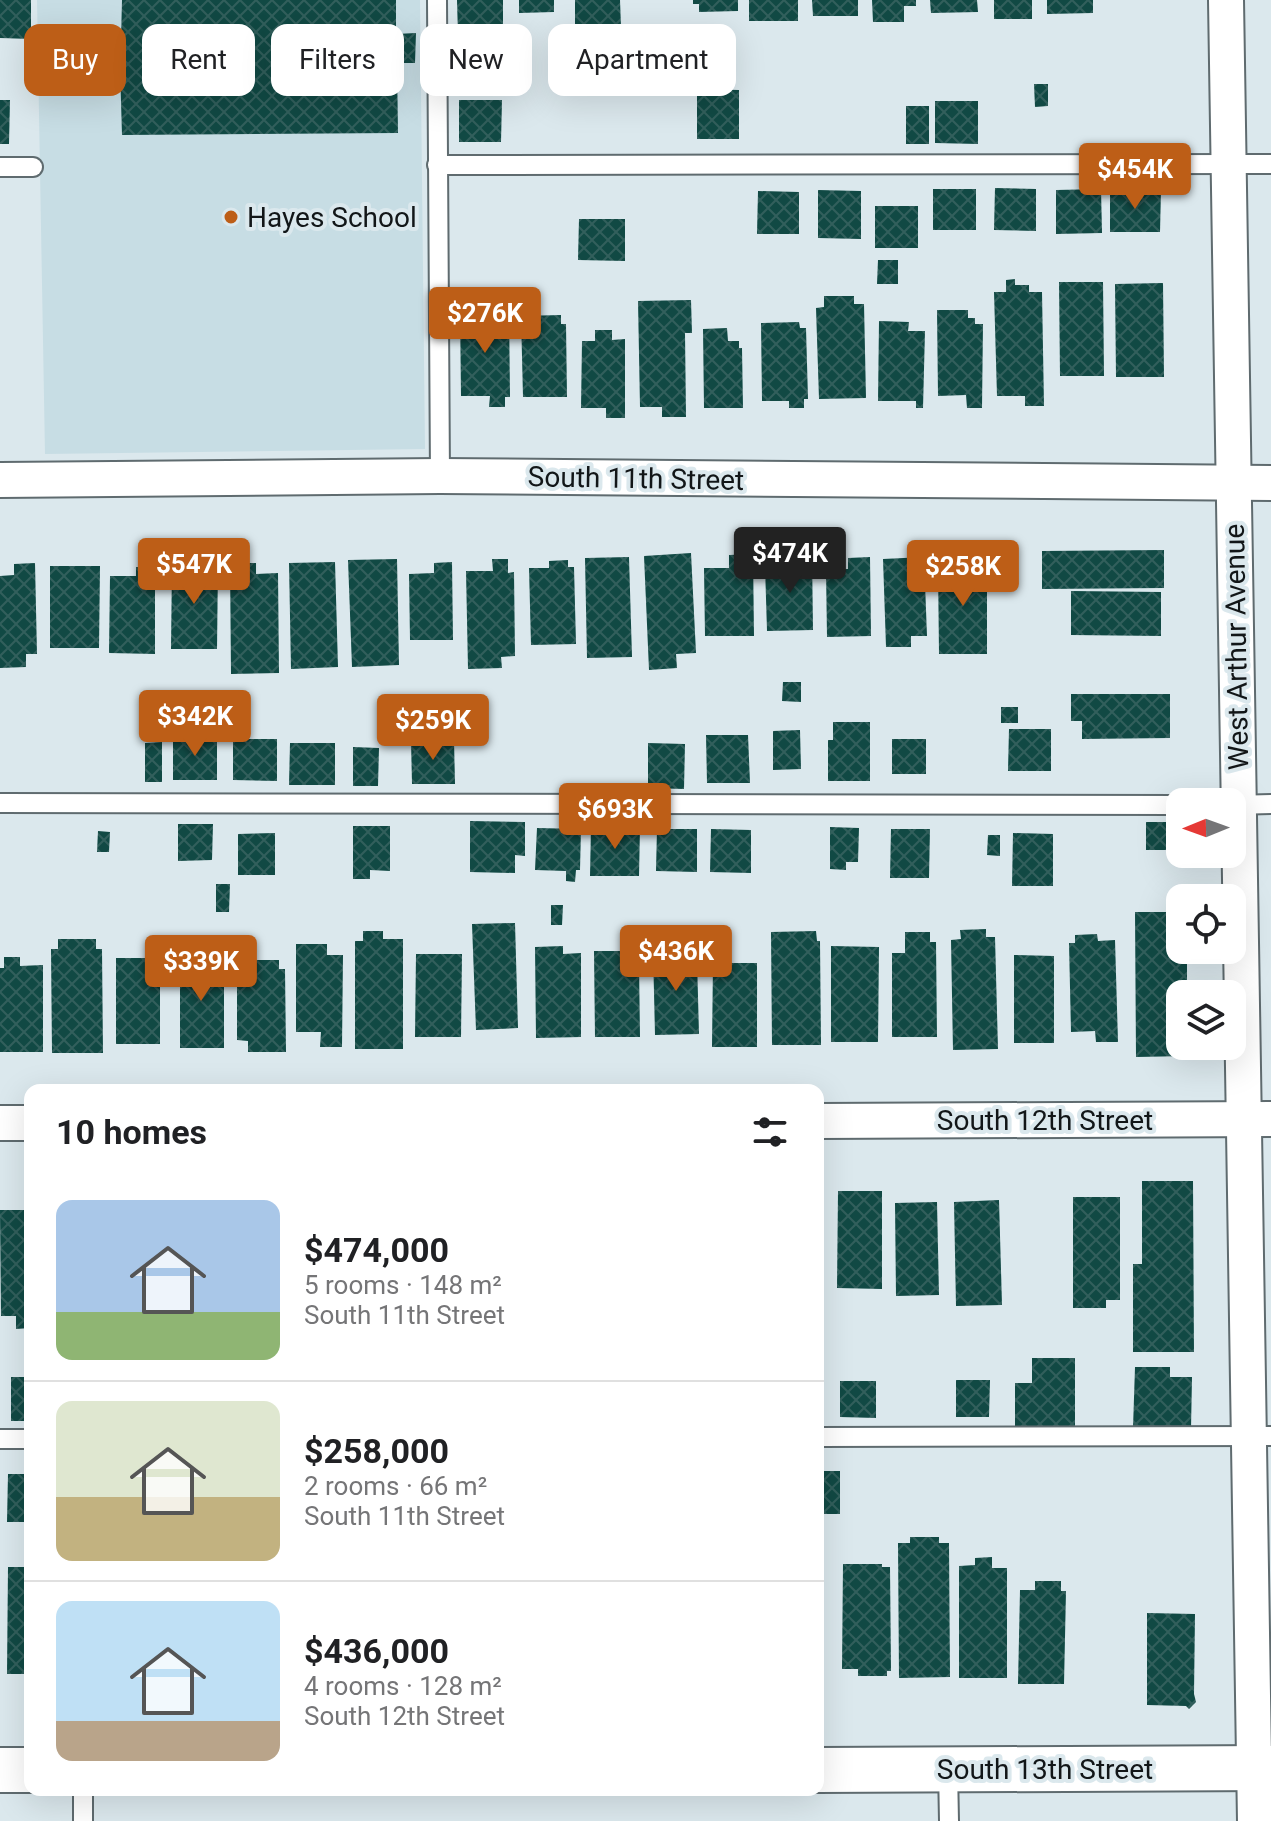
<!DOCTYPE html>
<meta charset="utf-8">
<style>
:root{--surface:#fff;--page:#f2f2f2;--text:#202124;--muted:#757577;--line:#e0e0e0;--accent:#bd5e17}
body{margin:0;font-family:Roboto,sans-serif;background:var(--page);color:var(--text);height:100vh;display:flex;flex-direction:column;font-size:30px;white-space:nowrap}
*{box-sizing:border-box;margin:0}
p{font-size:26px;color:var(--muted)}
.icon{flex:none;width:44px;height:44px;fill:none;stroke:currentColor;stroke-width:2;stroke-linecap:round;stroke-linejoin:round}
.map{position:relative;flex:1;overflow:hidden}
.sheet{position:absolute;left:24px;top:1084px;width:800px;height:712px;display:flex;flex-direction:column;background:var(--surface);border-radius:16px;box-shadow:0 8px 32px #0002}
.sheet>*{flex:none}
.banner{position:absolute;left:24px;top:24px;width:800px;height:72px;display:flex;gap:16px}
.needle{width:52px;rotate:269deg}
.controls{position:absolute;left:1166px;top:788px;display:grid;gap:16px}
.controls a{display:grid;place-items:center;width:80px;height:80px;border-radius:16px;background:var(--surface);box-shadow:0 8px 32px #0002;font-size:40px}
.price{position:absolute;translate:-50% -68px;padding:0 18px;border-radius:8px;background:var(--accent);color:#fff;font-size:26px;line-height:52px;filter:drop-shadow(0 2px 4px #0008)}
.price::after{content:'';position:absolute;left:50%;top:48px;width:24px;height:18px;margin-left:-12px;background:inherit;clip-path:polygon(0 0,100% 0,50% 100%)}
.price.selected{background:#222;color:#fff}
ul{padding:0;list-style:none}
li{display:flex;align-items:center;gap:24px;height:200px;padding:0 32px}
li+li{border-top:2px solid var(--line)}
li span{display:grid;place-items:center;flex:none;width:224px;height:160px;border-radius:16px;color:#555}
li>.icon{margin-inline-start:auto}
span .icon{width:96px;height:96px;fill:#fffc;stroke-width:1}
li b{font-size:34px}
h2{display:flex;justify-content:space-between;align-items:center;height:96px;padding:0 32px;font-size:34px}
.tag{padding:0 28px;border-radius:16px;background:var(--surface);box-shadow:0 8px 32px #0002;font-size:28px;line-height:72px}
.tag.selected{background:var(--accent);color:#fff}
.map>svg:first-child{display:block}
.built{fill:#c7dde4}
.building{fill:url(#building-cross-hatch)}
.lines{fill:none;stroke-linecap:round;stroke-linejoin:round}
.lane-casing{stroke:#5f6b6f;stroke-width:22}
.street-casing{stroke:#5f6b6f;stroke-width:38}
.secondary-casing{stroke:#5f6b6f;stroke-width:48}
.lane{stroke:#fff;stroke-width:18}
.street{stroke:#fff;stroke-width:34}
.secondary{stroke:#fff;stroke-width:44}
.poi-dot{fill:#bd5e17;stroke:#dbe8ed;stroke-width:3}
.labels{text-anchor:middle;stroke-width:8;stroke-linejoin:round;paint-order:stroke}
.poi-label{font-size:28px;fill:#121618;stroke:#dbe8ed;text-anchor:start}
.street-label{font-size:28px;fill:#121618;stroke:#dbe8ed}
</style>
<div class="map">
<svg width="1271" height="1821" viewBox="0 0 1271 1821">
<defs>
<pattern id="building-cross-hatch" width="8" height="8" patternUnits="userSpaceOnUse" patternTransform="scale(2)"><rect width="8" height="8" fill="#114944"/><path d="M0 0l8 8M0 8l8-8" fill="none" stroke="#325f5c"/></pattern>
</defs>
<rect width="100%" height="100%" fill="#dbe8ed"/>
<path class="built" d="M37 0H420L425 449 45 454Z"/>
<g class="building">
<path d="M0 0H31V39L0 38Z"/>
<path d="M122 0H396V34L416 33 415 63H397L398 133 122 135 120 68H105V39H121Z"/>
<path d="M457 0H503V35H458Z"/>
<path d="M519 0H554V12L519 13Z"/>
<path d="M575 0H620L621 27H575Z"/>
<path d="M693 0H738V11L699 12V4H693Z"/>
<rect x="749" y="0" width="49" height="21"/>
<path d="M812 0H858V16H813Z"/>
<path d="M872 0H916V6H904V22H873Z"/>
<path d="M930 0H977L978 12 931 13Z"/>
<rect x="994" y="0" width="38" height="19"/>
<path d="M1047 0H1093V13L1047 14Z"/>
<path d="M1034 84H1048V106L1035 107Z"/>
<path d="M697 89 739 90V139H697Z"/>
<path d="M0 100H10L9 144H0Z"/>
<path d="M459 100H502L501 142H459Z"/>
<path d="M935 101H978V144L935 143Z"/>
<rect x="906" y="106" width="23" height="38"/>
<path d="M995 188 1036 189V231L994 230Z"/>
<rect x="933" y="189" width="43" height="41"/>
<path d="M1101 189 1102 233 1056 234V190Z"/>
<path d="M1110 189 1161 190 1160 232H1110Z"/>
<path d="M818 190 861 191V239L818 238Z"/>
<path d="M758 191 799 192V234H757Z"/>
<rect x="875" y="206" width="43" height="42"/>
<path d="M579 219H625V261L578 260Z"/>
<path d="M878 260H898V284H877Z"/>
<path d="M1015 279V285H1029V292H1042L1044 406H1025V396H997L994 292H1006V280Z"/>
<path d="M1059 282H1103L1104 376H1060Z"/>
<path d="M1163 283 1164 377H1116L1115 284Z"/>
<path d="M824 296H854V304H864L866 398 819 399 816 308 824 307Z"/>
<path d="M691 300 692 333H685L686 417H662V407H640L638 301Z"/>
<path d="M460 310H509L510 397H505V407H489L490 396H461Z"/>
<path d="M937 310H968V318H975V324H983L982 408H967L966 395 938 396Z"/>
<path d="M561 315V324H566L567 397H523L521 316Z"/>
<path d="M879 321 909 322 908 331H925L923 408H916V401H878Z"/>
<path d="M799 322 800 328H806L808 399H804V408H789V401H762L761 323Z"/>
<path d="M727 328 728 341H739V348H742L743 408H704L703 329Z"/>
<path d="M595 330H612V340L625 339V418H606V408H581L582 341H595Z"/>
<path d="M1164 550V588L1042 589V551Z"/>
<path d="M691 553 696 653 676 654 677 668 649 670 644 556Z"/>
<path d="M753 554 754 636H705L704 568H729V555Z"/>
<path d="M788 555H812L813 630 767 631 765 566 788 565Z"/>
<path d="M982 555V566H987V654H939L938 567H966V556Z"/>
<path d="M629 557 632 657 587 658 585 558Z"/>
<path d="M870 557 871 636 827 637 826 570 848 569V558Z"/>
<path d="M924 557 927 636H911V647H886L883 559Z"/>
<path d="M397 559 399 665 352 667 348 560Z"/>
<path d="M492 559H508V573L514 572 515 656 501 657 502 668 468 669 466 571H493Z"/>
<path d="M568 560V567H574L576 644 531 645 529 568H549V561Z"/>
<path d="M335 562 338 667 291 669 289 563Z"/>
<path d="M452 562 453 640H410L409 574 434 573V563Z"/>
<path d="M35 563 37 654H26V667L0 668V576L14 575V564Z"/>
<path d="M230 563H256V574L278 573 279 673 231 674Z"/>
<path d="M172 564H218L217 649H171Z"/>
<path d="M50 566H100L99 648H50Z"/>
<path d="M136 567H150L151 577H155V654L109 653 110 576H136Z"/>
<path d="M1071 591 1161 592V636L1071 635Z"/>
<path d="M783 682H801V702L782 701Z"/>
<path d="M1071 694H1170V738L1082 739V721H1071Z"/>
<rect x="1001" y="707" width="17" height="16"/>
<path d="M833 722H870V781H828V740H833Z"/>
<path d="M1009 729H1051V771H1008Z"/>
<path d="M800 730 801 769 773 770V731Z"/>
<path d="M173 735 217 736V780H173Z"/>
<path d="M706 735H748L750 783H707Z"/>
<path d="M233 739H277V781L233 780Z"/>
<rect x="892" y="739" width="34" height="35"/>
<path d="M411 740H454L455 784H412Z"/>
<path d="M162 742V782H145V743Z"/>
<path d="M290 743H335V785H289Z"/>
<path d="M648 743 685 744 684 789 648 788Z"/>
<path d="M353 747 379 748 378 786H353Z"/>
<path d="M470 821 525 822V856L515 855V873L470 872Z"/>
<rect x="1146" y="822" width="34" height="28"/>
<path d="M178 824H213L212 860 178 861Z"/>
<path d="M353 826H390V871L370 870V879H353Z"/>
<path d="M591 826 640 827 639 876H590Z"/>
<path d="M830 827 859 828 858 862H846V870L830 869Z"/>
<path d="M537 828 581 829 580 870H576L575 882 566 881V871L535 870Z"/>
<path d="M657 829H697V872L656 871Z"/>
<path d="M711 829 751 830V873L710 872Z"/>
<path d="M891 829H930L929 878H890Z"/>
<path d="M98 831 110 832 109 852H97Z"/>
<path d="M275 833V875H238V834Z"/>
<path d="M1013 833 1053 834V886H1012Z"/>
<path d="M988 835H1000V856L987 855Z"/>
<path d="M216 884H230L229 912H216Z"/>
<path d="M551 905H563L562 925H551Z"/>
<path d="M1135 912H1180V950H1187V994H1180V1046H1188V1056L1136 1057Z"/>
<path d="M515 923 518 1028 476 1030 472 924Z"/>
<path d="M986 929V937H995L998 1049 953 1050 951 940 961 939 960 930Z"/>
<path d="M363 931H383V939H403V1049H355V941H363Z"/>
<path d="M816 931 817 941H820L821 1045H772L771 932Z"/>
<path d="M905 932H930V942H936L937 1037H892V953H905Z"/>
<path d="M1097 934 1098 941 1115 940 1118 1042H1096L1095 1031 1071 1032 1069 943H1075V935Z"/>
<path d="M58 939H96V949H102L103 1053H52L51 949H58Z"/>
<path d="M296 944H327V955H343L342 1047H320L321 1032H296Z"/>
<path d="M563 946V954L581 953V1037L536 1038 535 947Z"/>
<path d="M831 946 879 947 878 1042H831Z"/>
<path d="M694 950V959H697L699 1034 655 1035 653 951Z"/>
<path d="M594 951H624L623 964H639L640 1037H595Z"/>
<path d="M180 953H206V965H224V1048H180Z"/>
<path d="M416 954H462L461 1037H415Z"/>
<path d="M1014 955 1054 956V1043H1014Z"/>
<path d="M4 957H20V966L43 965V1052H0V968H4Z"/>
<rect x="116" y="958" width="44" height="86"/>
<path d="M237 960H279V969H285L286 1052H248V1041L237 1040Z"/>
<path d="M713 963H757V1047H712Z"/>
<path d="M1142 1181H1193L1194 1352H1133V1264H1142Z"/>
<path d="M838 1191H882V1289L837 1288Z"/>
<path d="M1073 1197H1120V1300H1106V1308H1073Z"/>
<path d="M999 1200 1002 1305 956 1306 954 1202Z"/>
<path d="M937 1202 939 1295 896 1296 895 1203Z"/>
<path d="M0 1210H30V1328L16 1329V1316H1Z"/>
<rect x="818" y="1251" width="3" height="60"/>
<path d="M1032 1358H1075V1426L1015 1427V1383H1032Z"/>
<path d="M1135 1367H1170V1377H1192L1191 1429 1133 1428Z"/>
<rect x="11" y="1377" width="19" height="44"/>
<path d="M956 1380H990L989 1417H956Z"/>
<path d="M840 1381H876V1418L840 1417Z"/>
<rect x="818" y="1471" width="22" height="43"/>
<path d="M8 1474H30V1522H7Z"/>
<path d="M910 1537H939V1543H949L950 1677 899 1678 898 1543H910Z"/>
<path d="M992 1557V1568H1007V1678H959V1566L975 1565V1558Z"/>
<path d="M843 1564H882V1567H890L891 1671H887V1676H858V1669H842Z"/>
<path d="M8 1567H30V1674H7Z"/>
<path d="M1035 1581H1061V1591H1066L1064 1684H1018L1020 1590H1035Z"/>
<path d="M1147 1613 1195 1614 1194 1694 1196 1702 1189 1709 1186 1706 1147 1705Z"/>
</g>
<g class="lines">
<g class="lane-casing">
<g id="lane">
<path d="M437 0 440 476"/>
<path d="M437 165 1271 164"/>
<path d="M0 167H33"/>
<path d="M0 803 1180 805"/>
<path d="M1234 805 1271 804"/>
<path d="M818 1437 1271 1436"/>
<path d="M0 1439H30"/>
<path d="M948 1769 949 1821"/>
<path d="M83 1790V1821"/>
</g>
</g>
<g class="street-casing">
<g id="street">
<path d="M1226 0 1255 1821"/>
<path d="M0 480 440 476 1271 483"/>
<path d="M818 1121 1271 1119"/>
<path d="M0 1123H30"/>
</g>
</g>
<g class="secondary-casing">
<g id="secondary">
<path d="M0 1770H30"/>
<path d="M818 1770 1271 1768"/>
</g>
</g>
<use href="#lane" class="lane"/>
<use href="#street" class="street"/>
<use href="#secondary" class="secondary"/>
</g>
<circle class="poi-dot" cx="231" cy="217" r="8"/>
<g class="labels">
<g class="poi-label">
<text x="247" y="227">Hayes School</text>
</g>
<g class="street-label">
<text transform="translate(636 478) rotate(1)" y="10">South 11th Street</text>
<text transform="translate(1236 647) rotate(-91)" y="10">West Arthur Avenue</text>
<text x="1045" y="1130">South 12th Street</text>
<text x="1045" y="1779">South 13th Street</text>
</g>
</g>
</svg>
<div class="controls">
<a><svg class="needle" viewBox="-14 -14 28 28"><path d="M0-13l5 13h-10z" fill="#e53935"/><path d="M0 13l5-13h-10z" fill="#757577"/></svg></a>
<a><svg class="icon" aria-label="locate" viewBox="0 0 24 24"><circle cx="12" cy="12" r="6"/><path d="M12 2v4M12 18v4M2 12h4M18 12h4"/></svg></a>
<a><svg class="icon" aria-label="layers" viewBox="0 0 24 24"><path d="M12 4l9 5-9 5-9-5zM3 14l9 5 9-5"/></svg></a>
</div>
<b class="price" style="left:1135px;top:211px">$454K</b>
<b class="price" style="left:485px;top:355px">$276K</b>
<b class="price selected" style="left:790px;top:595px">$474K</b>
<b class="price" style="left:194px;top:606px">$547K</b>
<b class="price" style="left:963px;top:608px">$258K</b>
<b class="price" style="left:195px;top:758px">$342K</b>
<b class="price" style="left:433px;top:762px">$259K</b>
<b class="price" style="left:615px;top:851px">$693K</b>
<b class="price" style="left:676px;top:993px">$436K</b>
<b class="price" style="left:201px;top:1003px">$339K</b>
<div class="banner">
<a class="tag selected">Buy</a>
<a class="tag">Rent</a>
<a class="tag">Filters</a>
<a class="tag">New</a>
<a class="tag">Apartment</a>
</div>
<section class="sheet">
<h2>10 homes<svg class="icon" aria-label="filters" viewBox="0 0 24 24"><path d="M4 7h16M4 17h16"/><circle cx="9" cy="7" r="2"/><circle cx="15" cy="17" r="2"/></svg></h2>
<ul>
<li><span style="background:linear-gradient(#a9c7e8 70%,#8fb573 0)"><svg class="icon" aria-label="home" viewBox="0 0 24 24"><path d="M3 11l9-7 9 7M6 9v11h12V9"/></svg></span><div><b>$474,000</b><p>5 rooms · 148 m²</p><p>South 11th Street</p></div></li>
<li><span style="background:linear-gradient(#dfe7d0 60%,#c2b280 0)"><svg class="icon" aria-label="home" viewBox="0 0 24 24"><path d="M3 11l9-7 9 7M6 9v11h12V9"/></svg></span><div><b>$258,000</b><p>2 rooms · 66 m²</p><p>South 11th Street</p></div></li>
<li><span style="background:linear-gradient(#bfe0f5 75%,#b9a48a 0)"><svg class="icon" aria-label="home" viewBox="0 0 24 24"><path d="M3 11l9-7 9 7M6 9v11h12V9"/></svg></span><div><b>$436,000</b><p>4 rooms · 128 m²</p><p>South 12th Street</p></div></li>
</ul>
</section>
</div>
